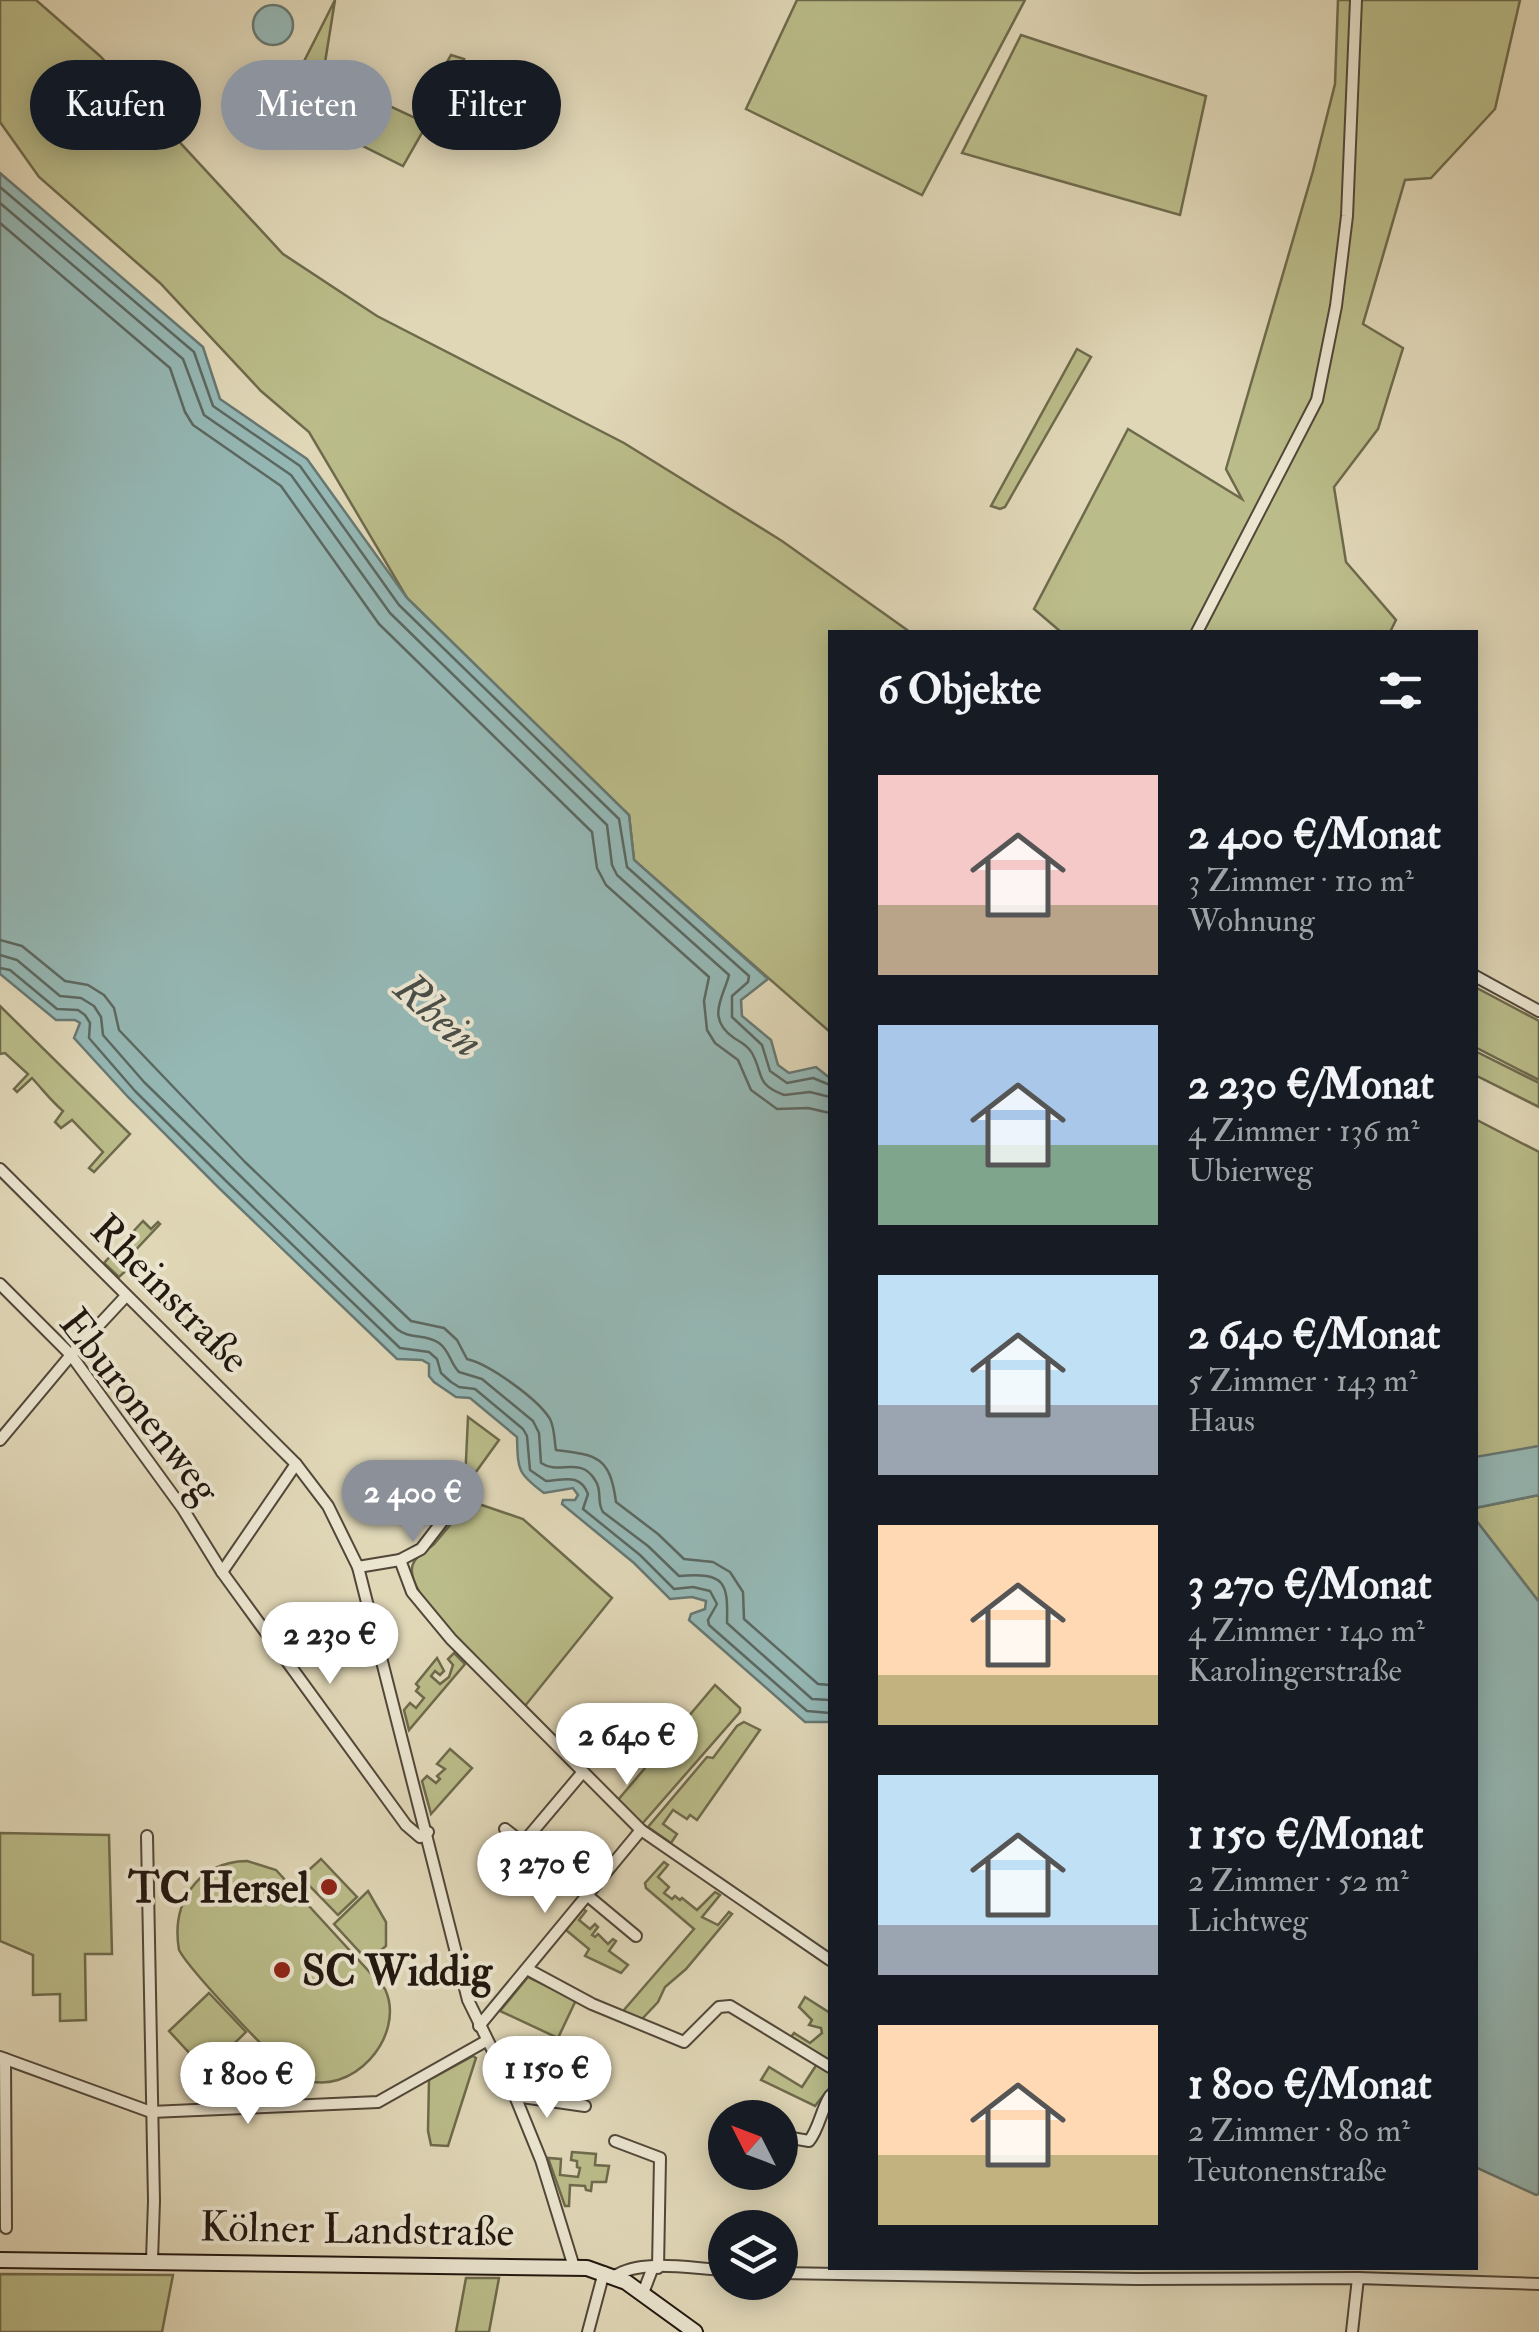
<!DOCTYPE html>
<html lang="de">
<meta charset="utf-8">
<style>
:root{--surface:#171b24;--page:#20242c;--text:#f1f3f6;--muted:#9ea1a6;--accent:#8c9099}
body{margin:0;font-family:"IM FELL Double Pica",serif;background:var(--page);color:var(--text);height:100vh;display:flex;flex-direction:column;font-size:38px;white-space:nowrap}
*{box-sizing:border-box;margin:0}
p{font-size:32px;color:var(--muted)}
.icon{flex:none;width:55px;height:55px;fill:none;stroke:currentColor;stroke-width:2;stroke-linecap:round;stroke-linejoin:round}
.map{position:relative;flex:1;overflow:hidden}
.sheet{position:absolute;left:828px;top:630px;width:650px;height:1640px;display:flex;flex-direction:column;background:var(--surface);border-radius:0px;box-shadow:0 5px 25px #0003}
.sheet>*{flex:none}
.top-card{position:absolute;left:30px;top:60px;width:648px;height:90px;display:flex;gap:20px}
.needle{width:65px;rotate:312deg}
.tools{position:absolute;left:708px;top:2100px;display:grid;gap:20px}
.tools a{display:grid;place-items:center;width:90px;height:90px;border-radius:50%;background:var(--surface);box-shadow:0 5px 25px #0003;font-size:50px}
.price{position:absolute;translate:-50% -85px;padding:0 22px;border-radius:35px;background:#fff;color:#222;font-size:32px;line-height:65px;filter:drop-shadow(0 2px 5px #0008)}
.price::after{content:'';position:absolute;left:50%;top:60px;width:30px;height:22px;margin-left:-15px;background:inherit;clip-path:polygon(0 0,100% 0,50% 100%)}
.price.selected{background:var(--accent);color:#fff}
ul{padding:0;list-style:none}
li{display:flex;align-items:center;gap:30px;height:250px;padding:0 50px}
li span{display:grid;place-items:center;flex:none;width:280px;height:200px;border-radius:0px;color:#555}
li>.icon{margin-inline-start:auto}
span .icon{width:120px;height:120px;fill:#fffc;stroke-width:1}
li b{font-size:42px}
h2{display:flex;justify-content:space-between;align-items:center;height:120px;padding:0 50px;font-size:42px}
.tag{padding:0 35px;border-radius:45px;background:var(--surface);box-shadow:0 5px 25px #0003;font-size:35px;line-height:90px}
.tag.selected{background:var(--accent);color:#fff}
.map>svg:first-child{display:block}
.green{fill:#babc89;stroke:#6e6a4c;stroke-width:2.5}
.water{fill:#95b8b5;stroke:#677873;stroke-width:2.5}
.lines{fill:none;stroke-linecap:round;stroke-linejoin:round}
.shore{stroke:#5c6862;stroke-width:2.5}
.street-casing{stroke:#524739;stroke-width:14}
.secondary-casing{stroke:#22170f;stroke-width:18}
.street{stroke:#ebe5d0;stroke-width:10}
.secondary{stroke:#ebe5d0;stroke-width:14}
.poi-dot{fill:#8f2418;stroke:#ebe5d0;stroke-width:4}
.labels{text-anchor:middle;stroke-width:8;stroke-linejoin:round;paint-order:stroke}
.street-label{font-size:42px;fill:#22170f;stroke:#ebe5d0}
.poi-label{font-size:42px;font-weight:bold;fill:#22170f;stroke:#ebe5d0;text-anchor:end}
.water-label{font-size:45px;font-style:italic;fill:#4a4f49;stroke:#ebe5d0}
</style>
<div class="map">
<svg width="1539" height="2332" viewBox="0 0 1539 2332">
<rect width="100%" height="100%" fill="#e0d7b7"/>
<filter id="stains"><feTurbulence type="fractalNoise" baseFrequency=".002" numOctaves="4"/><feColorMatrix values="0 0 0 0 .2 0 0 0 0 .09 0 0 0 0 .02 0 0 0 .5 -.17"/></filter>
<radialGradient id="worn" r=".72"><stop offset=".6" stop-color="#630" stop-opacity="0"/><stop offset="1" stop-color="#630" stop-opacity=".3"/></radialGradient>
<g class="green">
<path d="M0 0H36L100 56 283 254 377 316 624 443 782 541 910 632H830V1032L634 860 629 815 407 598 309 432 261 391 160 283 39 177 0 122Z"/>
<path d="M335 0 323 75 415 118 451 55 464 59 403 166 299 114 290 89Z"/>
<path d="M797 0H1025L922 195 746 109Z"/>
<path d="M1338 0H1520L1495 109 1431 178 1405 180 1363 324 1403 348 1378 429 1334 487 1346 562 1396 620 1390 632H1061L1034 609 1128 429 1242 499 1226 469 1313 171 1335 84Z"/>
<path d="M1021 35 1206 96 1180 215 962 153Z"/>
<path d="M1077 349 1091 357 1005 507 1000 509 991 506Z"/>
<path d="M1475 987 1539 1021V1080L1475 1047Z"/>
<path d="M0 1006 130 1134 94 1172 89 1168 103 1152 72 1120 61 1128 55 1122 63 1111C50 1100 44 1091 32 1078L17 1092 14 1089 28 1074 5 1053 0 1054Z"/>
<path d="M1475 1051 1539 1083V1107L1475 1075Z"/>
<path d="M1475 1119 1539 1152V1446L1482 1458 1475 1457Z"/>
<path d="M143 1221 151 1229 158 1222 160 1224 131 1255 134 1263 119 1277 104 1263Z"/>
<path d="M468 1417 499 1440 468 1483 465 1482Z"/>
<path d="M1539 1495V1602L1475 1519V1508Z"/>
<path d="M470 1501 523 1519 612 1598 525 1706C502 1683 400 1595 413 1564 416 1555 428 1550 435 1543 447 1529 458 1515 470 1501Z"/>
<path d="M454 1653 465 1664 409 1730 404 1710 410 1703 416 1708 424 1698 416 1691 419 1687 416 1684 437 1658 444 1671 440 1675 435 1671 431 1676 440 1684 449 1677 453 1665 448 1659Z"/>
<path d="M715 1685 740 1708V1712L642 1824 618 1800Z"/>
<path d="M744 1722 760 1730 697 1820 690 1815 687 1819 673 1810 663 1824 677 1834 671 1843 648 1827 707 1757 713 1758 737 1726Z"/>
<path d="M450 1749 472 1768 431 1814 422 1781 427 1776 436 1783 440 1779 437 1776 445 1769 437 1764Z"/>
<path d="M0 1833 109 1835 112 1954H85L86 2020 60 2021V1994L33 1995V1955L0 1941Z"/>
<path d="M321 1859 357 1897 338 1915 301 1877Z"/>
<path d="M247 1861 276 1870 385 1989C407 2036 351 2100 300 2078 283 2071 189 1969 179 1950 171 1903 197 1862 247 1861Z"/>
<path d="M664 1862 668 1865 658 1877 669 1887 664 1893 672 1899 675 1896 680 1900 682 1898 697 1910 715 1892 720 1895 702 1917 718 1925 729 1912 732 1914 686 1969 665 1987 658 2002 641 2020 623 2011 694 1929 646 1888 645 1883Z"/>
<path d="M368 1891 386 1922V1946L368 1961 334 1924Z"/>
<path d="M583 1909 586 1911 579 1920 590 1929 595 1924 598 1927 592 1935 595 1937 598 1934 608 1944 613 1939 616 1941 609 1951 628 1965 621 1973 585 1956 589 1949 566 1930Z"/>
<path d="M528 1977 576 2000 558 2038 500 2011Z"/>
<path d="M209 1993 246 2032 206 2071 169 2031Z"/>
<path d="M805 1997 830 2013V2061L791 2037 794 2033 810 2043 822 2033 821 2028 809 2025 812 2020 799 2007Z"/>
<path d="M473 2056 476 2058 448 2146 431 2145 428 2131 429 2080Z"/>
<path d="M817 2064 830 2072V2087L815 2106 761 2080 769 2067 802 2087Z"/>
<path d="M572 2152 596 2154 595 2165 609 2166 606 2182H592L591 2191 586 2190 585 2186 570 2185 569 2206H565L548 2158 561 2159 560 2175 578 2177 580 2168 577 2167V2161L571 2160Z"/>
<path d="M0 2274 173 2275 162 2332H0Z"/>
<path d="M466 2278H499L489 2332H456Z"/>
</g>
<g class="water">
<circle cx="273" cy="25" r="20"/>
<path d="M0 173 203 347 220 399 307 459 407 598 629 815 634 860 768 979 741 1000 742 1016 771 1040 778 1065 789 1073 816 1067 830 1078V1722H805L689 1620 691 1614 705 1609 706 1601 692 1597 670 1599 634 1563 562 1504 563 1500H575L578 1495 573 1488 544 1493C517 1473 518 1470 517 1437L470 1398 456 1397 434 1382 429 1376V1364L422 1360 397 1359 219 1188 128 1097 74 1038 80 1023 75 1020H56L0 974Z"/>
<path d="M1539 1446V1495L1475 1508V1457Z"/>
<path d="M1475 1519 1539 1602V2194L1536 2195 1475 2167Z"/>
</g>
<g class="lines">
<g class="shore">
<path d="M0 187 194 352 213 406 300 466 399 605 619 819 627 867 749 976 748 982 732 996V1017L762 1045 770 1071 787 1083 813 1078 830 1085"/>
<path d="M0 203 183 359 204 415 291 475 390 613 607 825 612 865 617 875 729 975C724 996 705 1018 734 1038 741 1042 748 1046 752 1053 764 1075 755 1084 784 1095L810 1092 830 1097"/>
<path d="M0 223 170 368 185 412 193 425 281 486 379 624 592 832 597 868 606 885 709 977 704 1001 707 1030 715 1043 738 1060 751 1090 777 1109 808 1108 830 1113"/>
<path d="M0 940 22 946 65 981 88 985 104 995 114 1008 119 1030 245 1162 411 1321 444 1328 457 1340 467 1359C489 1364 538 1399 550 1419 555 1429 554 1440 556 1450 597 1455 610 1456 616 1502L658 1534 684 1559 713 1562 730 1572 743 1592 744 1619 818 1684 830 1685"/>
<path d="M0 955 17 960 60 996 81 998 94 1006 101 1017 103 1035 144 1082 397 1329C410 1340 425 1333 439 1343 450 1351 450 1363 459 1372L482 1379 533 1421 539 1433 541 1463C559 1475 581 1456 595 1480 603 1491 596 1501 603 1512L648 1546 679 1576C726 1572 728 1583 727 1623L812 1699 830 1700"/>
<path d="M0 968 10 970 57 1009 78 1010 85 1015 90 1023 89 1038 135 1091 226 1181 400 1348 429 1352 437 1359 441 1373 451 1382 459 1387 475 1389 523 1429 527 1436 530 1470 546 1481C564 1480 580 1473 588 1494L583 1509 640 1555 674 1589 693 1587 710 1591 717 1604 708 1620 709 1625 807 1711 830 1713"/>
</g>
<g class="street-casing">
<g id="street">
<path d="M1197 632 1317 400 1336 306 1347 216 1356 0"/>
<path d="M1475 976 1539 1011"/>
<path d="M0 1169 296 1464 328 1506 358 1567 468 2000 515 2096 541 2160 574 2267"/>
<path d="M0 1284 71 1355 183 1509 222 1572 406 1825 420 1837 428 1832"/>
<path d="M0 1440 71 1355 126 1296"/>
<path d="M400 1560 421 1549 461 1497"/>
<path d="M358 1567 400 1560 412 1592 451 1639 641 1830 830 1960"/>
<path d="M222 1572 296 1464"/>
<path d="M505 1829 523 1843"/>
<path d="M147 1836 154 2201 152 2260"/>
<path d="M550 1868 523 1843 582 1773"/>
<path d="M588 1896 636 1936"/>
<path d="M527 1969 592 2004 684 2042 719 2007 730 2006 830 2067"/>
<path d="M479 2026 641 1830"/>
<path d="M0 2057 151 2112 378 2102 486 2041"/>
<path d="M5 2059 6 2228"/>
<path d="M515 2096 585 2106"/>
<path d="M780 2136 809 2141C819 2129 821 2110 830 2096"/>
<path d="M615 2141 660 2158 658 2268"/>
<path d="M780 2273 1136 2279 1358 2278 1539 2284"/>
<path d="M615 2276C642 2258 693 2269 725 2270"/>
<path d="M643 2293 653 2267"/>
<path d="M588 2332 604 2272"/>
<path d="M1352 2332 1358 2278"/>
</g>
</g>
<g class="secondary-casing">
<path id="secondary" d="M0 2260 587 2268 626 2282 695 2332"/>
</g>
<use href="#street" class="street"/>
<use href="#secondary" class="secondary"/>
</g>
<g class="poi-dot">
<circle cx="329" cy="1887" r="10"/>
<circle cx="282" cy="1970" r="10"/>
</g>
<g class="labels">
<g class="street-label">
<text transform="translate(171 1293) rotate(45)" y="15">Rheinstraße</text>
<text transform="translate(141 1405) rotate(52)" y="15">Eburonenweg</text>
<text transform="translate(357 2228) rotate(1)" y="15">Kölner Landstraße</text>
</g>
<g class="poi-label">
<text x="309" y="1902">TC Hersel</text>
<text x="302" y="1985" text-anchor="start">SC Widdig</text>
</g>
<g class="water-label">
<text transform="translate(440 1014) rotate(42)" y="16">Rhein</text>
</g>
</g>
<rect width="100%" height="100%" filter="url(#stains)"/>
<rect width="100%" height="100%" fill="url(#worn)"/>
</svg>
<div class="tools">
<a><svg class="needle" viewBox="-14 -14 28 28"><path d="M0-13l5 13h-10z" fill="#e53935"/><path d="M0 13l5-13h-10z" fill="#9ea1a6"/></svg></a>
<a><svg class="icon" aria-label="layers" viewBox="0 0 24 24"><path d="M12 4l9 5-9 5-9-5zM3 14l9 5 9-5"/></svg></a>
</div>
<b class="price selected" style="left:413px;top:1545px">2 400 €</b>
<b class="price" style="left:330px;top:1687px">2 230 €</b>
<b class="price" style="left:627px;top:1788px">2 640 €</b>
<b class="price" style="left:545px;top:1916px">3 270 €</b>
<b class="price" style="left:547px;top:2121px">1 150 €</b>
<b class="price" style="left:248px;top:2127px">1 800 €</b>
<div class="top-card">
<a class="tag">Kaufen</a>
<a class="tag selected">Mieten</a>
<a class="tag">Filter</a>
</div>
<section class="sheet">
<h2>6 Objekte<svg class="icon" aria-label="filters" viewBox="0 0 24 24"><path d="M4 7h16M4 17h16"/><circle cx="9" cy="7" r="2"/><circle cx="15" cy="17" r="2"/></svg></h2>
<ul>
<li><span style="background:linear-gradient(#f6c9c9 65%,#b9a48a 0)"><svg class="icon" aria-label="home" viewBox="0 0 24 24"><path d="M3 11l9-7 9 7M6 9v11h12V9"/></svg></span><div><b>2 400 €/Monat</b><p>3 Zimmer · 110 m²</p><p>Wohnung</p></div></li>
<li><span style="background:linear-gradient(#a9c7e8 60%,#7fa58c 0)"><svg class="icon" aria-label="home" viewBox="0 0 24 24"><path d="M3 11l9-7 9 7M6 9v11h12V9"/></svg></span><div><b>2 230 €/Monat</b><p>4 Zimmer · 136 m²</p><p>Ubierweg</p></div></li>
<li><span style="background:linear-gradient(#bfe0f5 65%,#9aa5b1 0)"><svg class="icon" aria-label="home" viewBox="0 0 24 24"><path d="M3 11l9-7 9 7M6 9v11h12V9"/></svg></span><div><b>2 640 €/Monat</b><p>5 Zimmer · 143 m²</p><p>Haus</p></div></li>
<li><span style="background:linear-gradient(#ffd9b3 75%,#c2b280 0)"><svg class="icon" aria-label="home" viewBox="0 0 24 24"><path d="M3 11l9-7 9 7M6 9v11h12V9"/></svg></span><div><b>3 270 €/Monat</b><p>4 Zimmer · 140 m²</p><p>Karolingerstraße</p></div></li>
<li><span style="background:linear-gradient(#bfe0f5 75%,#9aa5b1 0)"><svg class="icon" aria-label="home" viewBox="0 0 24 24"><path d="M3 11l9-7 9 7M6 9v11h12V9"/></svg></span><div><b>1 150 €/Monat</b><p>2 Zimmer · 52 m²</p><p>Lichtweg</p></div></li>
<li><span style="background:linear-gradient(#ffd9b3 65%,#c2b280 0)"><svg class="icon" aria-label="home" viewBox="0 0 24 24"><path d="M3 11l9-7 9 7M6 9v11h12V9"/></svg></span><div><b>1 800 €/Monat</b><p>2 Zimmer · 80 m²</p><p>Teutonenstraße</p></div></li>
</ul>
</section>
</div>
